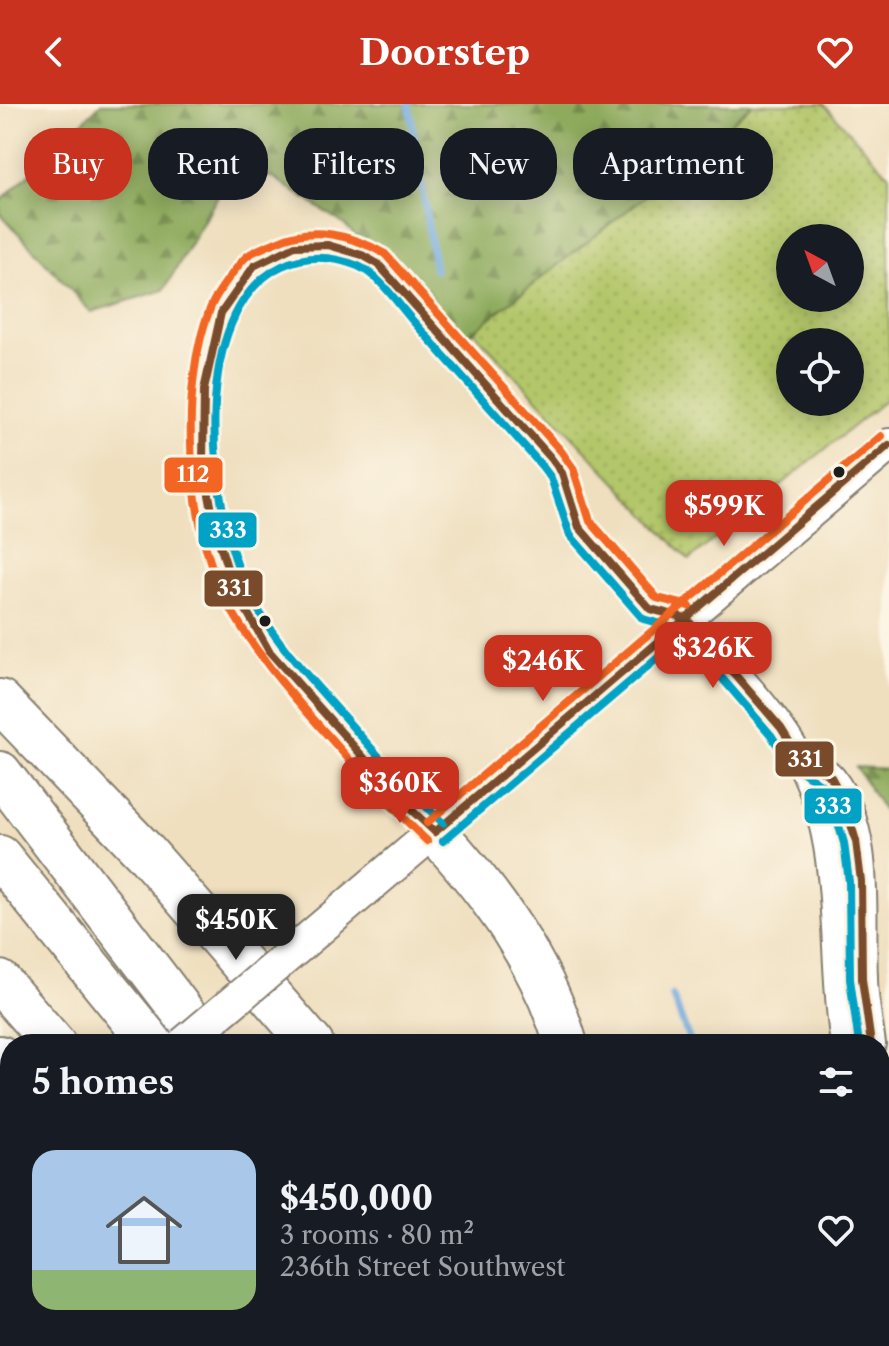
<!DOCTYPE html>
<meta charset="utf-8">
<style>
:root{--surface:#171b24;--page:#20242c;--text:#f1f3f6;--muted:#9ea1a6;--line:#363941;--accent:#c8321e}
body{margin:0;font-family:"Libre Caslon Text",serif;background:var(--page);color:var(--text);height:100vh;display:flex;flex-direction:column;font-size:30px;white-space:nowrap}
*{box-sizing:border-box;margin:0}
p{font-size:26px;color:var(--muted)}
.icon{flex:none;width:44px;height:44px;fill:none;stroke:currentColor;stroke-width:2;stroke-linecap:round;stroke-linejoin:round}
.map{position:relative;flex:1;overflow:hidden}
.sheet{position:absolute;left:0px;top:930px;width:890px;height:312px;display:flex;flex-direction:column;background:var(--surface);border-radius:32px 32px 0 0;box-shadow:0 4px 20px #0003}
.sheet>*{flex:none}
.hud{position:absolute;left:24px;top:24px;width:842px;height:72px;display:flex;gap:16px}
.needle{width:52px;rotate:319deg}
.controls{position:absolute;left:776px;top:120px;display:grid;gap:16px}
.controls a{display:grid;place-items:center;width:88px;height:88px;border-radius:50%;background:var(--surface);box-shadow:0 4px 20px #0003;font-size:40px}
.price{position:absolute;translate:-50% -68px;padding:0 18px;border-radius:16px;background:var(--accent);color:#fff;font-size:26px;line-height:52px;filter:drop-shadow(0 2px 4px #0008)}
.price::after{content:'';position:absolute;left:50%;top:48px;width:24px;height:18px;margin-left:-12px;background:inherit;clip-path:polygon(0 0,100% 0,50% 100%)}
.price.active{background:#222;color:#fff}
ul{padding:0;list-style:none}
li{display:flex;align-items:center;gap:24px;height:200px;padding:0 32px}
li+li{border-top:2px solid var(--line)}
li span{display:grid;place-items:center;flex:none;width:224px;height:160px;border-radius:24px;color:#555}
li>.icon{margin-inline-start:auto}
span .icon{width:96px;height:96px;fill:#fffc;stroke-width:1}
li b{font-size:34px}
h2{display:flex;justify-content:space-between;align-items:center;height:96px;padding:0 32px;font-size:34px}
.tag{padding:0 28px;border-radius:32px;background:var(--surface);box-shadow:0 4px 20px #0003;font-size:28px;line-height:72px}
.tag.active{background:var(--accent);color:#fff}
header{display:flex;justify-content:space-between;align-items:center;height:104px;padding:0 32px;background:var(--accent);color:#fff;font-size:36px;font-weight:800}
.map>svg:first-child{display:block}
.green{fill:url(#green-dots);stroke:#687142;stroke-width:2;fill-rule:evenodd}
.forest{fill:url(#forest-firs);stroke:#55643c;stroke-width:2}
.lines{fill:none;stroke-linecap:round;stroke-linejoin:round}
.stream{stroke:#6ca7dc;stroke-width:7}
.tertiary-casing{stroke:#867e6e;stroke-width:32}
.secondary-casing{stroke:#867e6e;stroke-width:36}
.motorway-casing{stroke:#867e6e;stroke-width:46}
.tertiary{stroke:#fff;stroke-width:28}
.secondary{stroke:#fff;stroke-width:32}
.motorway{stroke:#fff;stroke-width:42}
.secondary-bridge-casing{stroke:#867e6e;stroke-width:36;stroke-linecap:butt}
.secondary-bridge{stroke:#fff;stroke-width:32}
.bus-1-casing{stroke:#fcf5e5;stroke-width:14}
.bus-2-casing{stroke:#fcf5e5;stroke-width:14}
.bus-3-casing{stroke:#fcf5e5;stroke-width:14}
.bus-1{stroke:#7a4b2a;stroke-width:8}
.bus-2{stroke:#01a2c5;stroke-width:8}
.bus-3{stroke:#f26522;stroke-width:8}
.bus-dot{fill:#1c1c1c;stroke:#fcf5e5;stroke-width:3}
.line-badge{stroke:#fcf5e5;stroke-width:3}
.badge-label{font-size:22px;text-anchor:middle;font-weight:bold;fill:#fff}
</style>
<header><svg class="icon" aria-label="back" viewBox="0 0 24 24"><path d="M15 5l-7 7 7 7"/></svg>Doorstep<svg class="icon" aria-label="heart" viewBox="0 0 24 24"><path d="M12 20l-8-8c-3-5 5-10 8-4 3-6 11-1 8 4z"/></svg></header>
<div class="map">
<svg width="889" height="1242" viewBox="0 0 889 1242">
<defs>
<pattern id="green-dots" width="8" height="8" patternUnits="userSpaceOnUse" patternTransform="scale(2)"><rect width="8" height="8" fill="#b3c669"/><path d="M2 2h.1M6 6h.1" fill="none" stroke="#99aa5a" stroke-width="1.8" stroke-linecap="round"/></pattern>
<pattern id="forest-firs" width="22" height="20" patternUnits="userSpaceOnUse" patternTransform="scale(2)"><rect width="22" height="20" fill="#8eab5d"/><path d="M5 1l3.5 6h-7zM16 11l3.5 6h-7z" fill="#738a4c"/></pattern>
</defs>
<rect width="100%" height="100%" fill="#fcf5e5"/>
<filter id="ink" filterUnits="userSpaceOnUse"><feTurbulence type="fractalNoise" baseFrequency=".0125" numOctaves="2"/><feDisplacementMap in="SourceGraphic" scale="16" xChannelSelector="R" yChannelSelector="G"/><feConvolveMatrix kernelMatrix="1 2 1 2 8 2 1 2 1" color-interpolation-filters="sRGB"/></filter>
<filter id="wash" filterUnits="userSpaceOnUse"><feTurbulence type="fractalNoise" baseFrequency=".006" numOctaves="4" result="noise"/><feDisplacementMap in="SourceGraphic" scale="32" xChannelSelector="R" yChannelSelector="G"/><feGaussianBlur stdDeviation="1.8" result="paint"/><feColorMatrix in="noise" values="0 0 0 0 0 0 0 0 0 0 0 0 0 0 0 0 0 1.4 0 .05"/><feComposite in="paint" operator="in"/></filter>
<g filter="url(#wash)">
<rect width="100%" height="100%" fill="#efdfbf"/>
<path class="green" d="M722 0H824L889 71V293L689 456 464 217ZM790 134H850V194H790ZM790 238H850V298H790Z"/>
<g class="forest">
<path d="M101 0H752L680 65 461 237 345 121 271 72 219 90 164 186 91 208 0 109V98Z"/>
<path d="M856 663 889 665V716Z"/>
</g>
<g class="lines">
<g class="stream">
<path d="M409 0 435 166"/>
<path d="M837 721 846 764 848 807"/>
<path d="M672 891 691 940"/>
<path d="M880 1037 889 1068"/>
</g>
</g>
</g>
<g filter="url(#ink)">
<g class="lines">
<g class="tertiary-casing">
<g id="tertiary">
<path d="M686 514C722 558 766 598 795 647 847 735 830 842 845 940"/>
<path d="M797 650C807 657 824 665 832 675 872 729 860 810 863 873 863 895 868 918 871 940"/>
<path d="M880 986 889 1018"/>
<path d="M880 1085 889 1114"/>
</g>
</g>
<g class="secondary-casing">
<g id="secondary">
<path d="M290 850 889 341"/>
<path d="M0 1095 10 1086"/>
</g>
</g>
<g class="motorway-casing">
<g id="motorway">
<path d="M0 597 144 747 312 940"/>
<path d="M0 669 207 940"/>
<path d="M435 728C492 790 542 858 566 940"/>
<path d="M0 753 152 940"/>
<path d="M0 878 54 940"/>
<path d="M0 953 10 966"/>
<path d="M189 1232 194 1242"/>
<path d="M286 1232 294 1242"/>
<path d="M348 1232 355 1242"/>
<path d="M415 1232 424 1242"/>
<path d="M557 1232 566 1242"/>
<path d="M642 1232 645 1242"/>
</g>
</g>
<use href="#tertiary" class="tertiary"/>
<use href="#secondary" class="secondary"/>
<use href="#motorway" class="motorway"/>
<g class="secondary-bridge-casing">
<path id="secondary-bridge" d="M183 940 290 850"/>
</g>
<use href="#secondary-bridge" class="secondary-bridge"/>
<g class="bus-1-casing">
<g id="bus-1">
<path d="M686 514 781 624 797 650 831 673 844 697 856 737 861 777 862 875 871 940"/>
<path d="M435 728 405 700 269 547 233 483 216 428 203 359 204 286 221 209 254 162 295 142 328 141 362 151 378 160 551 354 562 369 579 423 650 505 686 514"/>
<path d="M435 728 889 341"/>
</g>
</g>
<g class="bus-2-casing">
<g id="bus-2">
<path d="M677 522 771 631 788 658 822 681 833 702 844 739 849 778 850 875 859 940"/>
<path d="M443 719C408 686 376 650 344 613 307 571 267 531 244 478 209 398 188 207 282 162 307 150 333 152 358 162 380 172 397 199 413 217 456 265 499 313 542 362L551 374 570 431 643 515 683 526"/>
<path d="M443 737 694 523"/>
</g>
</g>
<g class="bus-3-casing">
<g id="bus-3">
<path d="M427 719 881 332"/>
<path d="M427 737C393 705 362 670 331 635 290 589 251 546 223 490 187 417 179 281 210 205 216 189 233 168 244 155 251 147 266 143 276 138 312 121 352 131 385 150L561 347 573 364 590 417 657 494 689 502"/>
</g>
</g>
<use href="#bus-1" class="bus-1"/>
<use href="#bus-2" class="bus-2"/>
<use href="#bus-3" class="bus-3"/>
</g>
</g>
<g class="bus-dot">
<circle cx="839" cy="368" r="7"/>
<circle cx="265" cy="517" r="7"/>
</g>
<g class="line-badge">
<rect x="163" y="352" width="61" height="38" rx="8" fill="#f26522"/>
<rect x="197" y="407" width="61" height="38" rx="8" fill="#01a2c5"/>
<rect x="203" y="465" width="61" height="39" rx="8" fill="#7a4b2a"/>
<rect x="774" y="636" width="61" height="38" rx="8" fill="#7a4b2a"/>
<rect x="803" y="683" width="60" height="38" rx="8" fill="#01a2c5"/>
</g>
<g class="badge-label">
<text x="193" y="378">112</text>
<text x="228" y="434">333</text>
<text x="234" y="492">331</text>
<text x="805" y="663">331</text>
<text x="833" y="710">333</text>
</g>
</svg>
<div class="controls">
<a><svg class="needle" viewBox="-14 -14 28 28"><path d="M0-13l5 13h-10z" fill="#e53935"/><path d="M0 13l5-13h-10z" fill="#9ea1a6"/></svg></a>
<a><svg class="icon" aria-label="locate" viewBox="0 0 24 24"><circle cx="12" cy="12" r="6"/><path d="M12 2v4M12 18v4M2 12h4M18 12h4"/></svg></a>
</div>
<b class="price" style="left:724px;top:444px">$599K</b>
<b class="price" style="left:713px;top:586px">$326K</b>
<b class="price" style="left:543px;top:599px">$246K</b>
<b class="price" style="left:400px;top:721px">$360K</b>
<b class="price active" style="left:236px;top:858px">$450K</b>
<div class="hud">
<a class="tag active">Buy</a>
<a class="tag">Rent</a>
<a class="tag">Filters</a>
<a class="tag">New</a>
<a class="tag">Apartment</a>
</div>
<section class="sheet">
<h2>5 homes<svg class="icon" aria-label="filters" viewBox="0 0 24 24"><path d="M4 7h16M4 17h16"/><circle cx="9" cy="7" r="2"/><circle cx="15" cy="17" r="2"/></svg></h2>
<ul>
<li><span style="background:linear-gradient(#a9c7e8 75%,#8fb573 0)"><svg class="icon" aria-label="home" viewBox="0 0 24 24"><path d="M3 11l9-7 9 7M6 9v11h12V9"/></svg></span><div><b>$450,000</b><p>3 rooms · 80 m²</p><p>236th Street Southwest</p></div><svg class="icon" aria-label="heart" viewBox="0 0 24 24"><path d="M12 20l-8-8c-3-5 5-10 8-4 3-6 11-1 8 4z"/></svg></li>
</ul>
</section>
</div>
